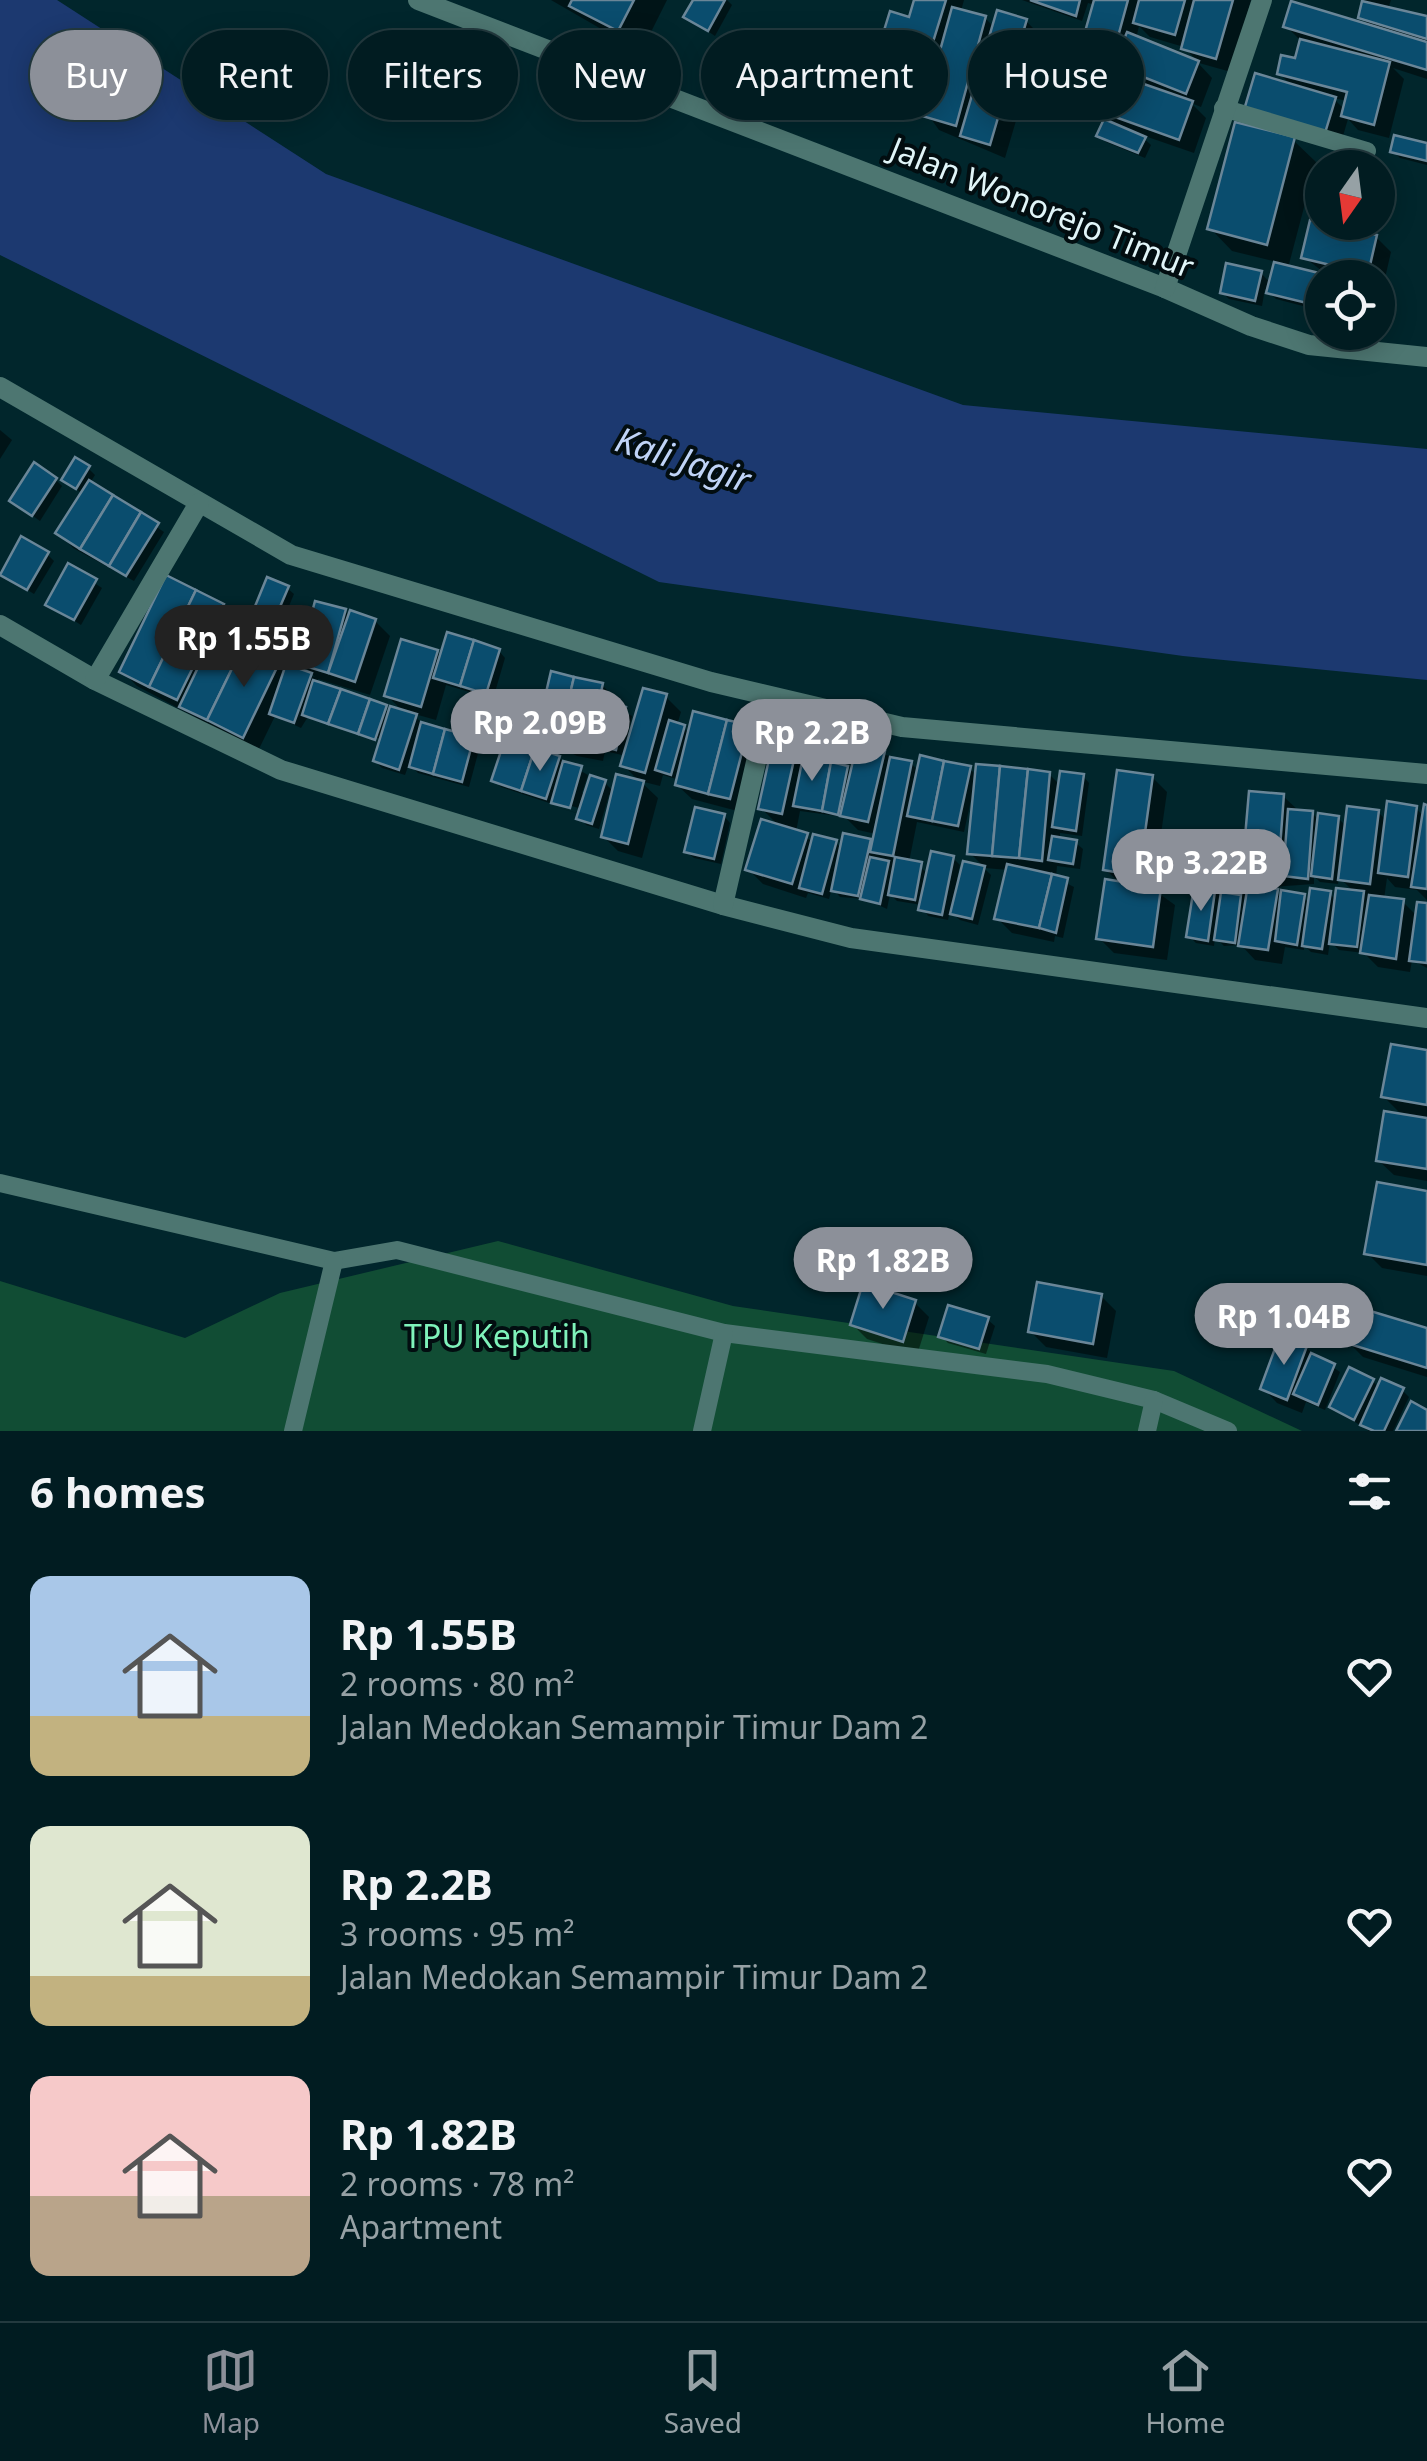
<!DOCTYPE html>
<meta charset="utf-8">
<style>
:root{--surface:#011c21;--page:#0f292e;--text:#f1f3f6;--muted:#96a1a5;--line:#233a3f;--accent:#8c9099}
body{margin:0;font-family:"Noto Sans",sans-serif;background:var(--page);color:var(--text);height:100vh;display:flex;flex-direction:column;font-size:38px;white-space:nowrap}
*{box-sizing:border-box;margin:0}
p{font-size:32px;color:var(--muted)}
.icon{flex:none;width:55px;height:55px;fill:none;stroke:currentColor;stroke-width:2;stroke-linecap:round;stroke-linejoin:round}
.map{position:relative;height:1431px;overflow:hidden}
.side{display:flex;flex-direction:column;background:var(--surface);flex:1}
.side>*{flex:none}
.guide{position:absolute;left:30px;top:30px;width:1368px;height:90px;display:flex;gap:20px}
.needle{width:65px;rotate:194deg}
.tools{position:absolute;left:1305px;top:150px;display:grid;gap:20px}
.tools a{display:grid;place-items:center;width:90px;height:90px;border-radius:50%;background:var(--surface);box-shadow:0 5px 25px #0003,0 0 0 2px var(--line);font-size:50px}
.price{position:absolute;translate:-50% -85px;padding:0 22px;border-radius:35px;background:var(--accent);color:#fff;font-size:32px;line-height:65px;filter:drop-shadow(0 2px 5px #0008)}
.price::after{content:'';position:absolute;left:50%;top:60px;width:30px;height:22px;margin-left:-15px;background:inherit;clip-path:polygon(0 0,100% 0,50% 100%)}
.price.on{background:#222;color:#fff}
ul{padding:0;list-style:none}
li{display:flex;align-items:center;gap:30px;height:250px;padding:0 30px}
li span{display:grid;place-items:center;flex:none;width:280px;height:200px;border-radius:20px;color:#555}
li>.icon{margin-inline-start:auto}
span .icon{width:120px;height:120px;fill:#fffc;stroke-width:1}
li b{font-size:42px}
h2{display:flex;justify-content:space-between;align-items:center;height:120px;padding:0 30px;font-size:42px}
.chip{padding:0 35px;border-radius:45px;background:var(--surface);box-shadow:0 5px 25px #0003,0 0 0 2px var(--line);font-size:35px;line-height:90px}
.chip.on{background:var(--accent);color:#fff}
.tab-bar{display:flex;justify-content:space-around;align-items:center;height:140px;border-top:2px solid var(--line);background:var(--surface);font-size:28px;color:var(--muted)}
.tab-bar a{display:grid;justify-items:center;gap:5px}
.tab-bar .on{color:var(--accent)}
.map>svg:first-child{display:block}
.green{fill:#114d34}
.water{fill:#1c3970}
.shadow{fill:#0007;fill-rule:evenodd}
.building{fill:#0a4d6e;stroke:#6a8698;stroke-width:2.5}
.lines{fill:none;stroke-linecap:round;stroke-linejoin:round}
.service{stroke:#4d7671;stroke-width:18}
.minor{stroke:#4d7671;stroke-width:20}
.labels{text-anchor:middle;stroke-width:8;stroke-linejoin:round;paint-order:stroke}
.street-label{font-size:32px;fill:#e1f5f8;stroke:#020d10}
.park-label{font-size:32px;fill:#7ff3bb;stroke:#020d10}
.water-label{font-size:35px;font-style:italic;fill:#c0d4f7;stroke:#020d10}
</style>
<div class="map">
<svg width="1427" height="1431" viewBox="0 0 1427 1431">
<rect width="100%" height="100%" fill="#01262c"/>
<path class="green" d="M498 1241 733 1306 1174 1371 1302 1431H0V1281L185 1338 280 1293Z"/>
<path class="water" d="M0 0H57L326 174 963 405 1427 449V680L1183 656 659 582 0 255Z"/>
<g class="shadow">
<path d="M551 0H667L641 52Z"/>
<path d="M696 0H727L732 5 715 36 686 17Z"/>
<path d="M917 0H964L961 11 985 18 994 27 1026 21 1041 36 1005 158 939 130 926 112 885 100 870 86 911 20Z"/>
<path d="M1022 0H1251L1231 72 1199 63 1184 47 1150 37 1139 26 1136 39 1198 63 1212 78 1201 107 1191 103 1206 118 1194 153 1139 134 1151 145 1145 158 1106 142 1099 135 1105 122 1079 103 1135 84 1116 65 1099 60 1084 45 1095 5 1088 3 1082 21Z"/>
<path d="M1361 0H1391L1388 9 1427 19V79L1393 68 1404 79 1389 138 1358 130 1348 119 1340 146 1262 124 1293 87 1279 73 1296 61 1302 42 1286 26 1371 28 1361 17 1365 1ZM1333 98 1347 101 1345 110Z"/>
<path d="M1293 140 1316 162 1288 268 1323 278 1322 311 1276 299 1265 289 1262 306 1229 299 1222 292 1261 273 1271 284 1277 262 1232 251 1210 228Z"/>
<path d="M1427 146V165L1400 158 1393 151Z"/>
<path d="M1376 237 1391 252 1383 287 1378 286V278H1331L1304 257Z"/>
<path d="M1378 289 1388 299 1378 336 1366 332H1378Z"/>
<path d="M0 430 12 440 0 459Z"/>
<path d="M88 468 95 475 90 483 164 532 134 581 73 548 59 533 83 494 64 480Z"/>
<path d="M56 480 62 486 40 521 12 501Z"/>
<path d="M47 554 54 561 34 594 2 574Z"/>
<path d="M69 566 102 588 81 625 48 604Z"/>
<path d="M287 588 294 594 277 635 258 627 252 621Z"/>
<path d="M223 606 237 621 229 637 287 669 315 677 301 663 345 611 350 617 375 621 390 636 370 695 318 679 316 684 390 712 405 713 386 695 437 652 442 658 499 651 505 658 493 699 446 685 436 720 411 713 422 723 473 739 480 746 469 787 418 773 409 764 405 775 382 768 375 761 380 744 311 721 386 746 387 741 309 715 301 728 275 716 258 751 137 686 122 671Z"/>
<path d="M602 685 617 700 615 708 632 716 628 734 632 735 666 697 681 712 677 725 690 733 748 728 762 743 745 813 692 799 677 785 679 780 663 775 660 786 640 781 658 798 642 858 618 851 603 836 613 796 609 795 599 829 586 825 580 814 559 808 581 814 582 809 558 802V806L501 787 494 781 558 758 588 775 582 793 587 794 604 782 614 792 641 783 623 765 626 756 605 751 603 761 577 756 539 736Z"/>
<path d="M797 739 812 754 811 761 847 768 853 774 883 754 911 763 919 772 969 768 977 776 1049 774 1061 786 1083 776 1089 783 1082 836 1060 833V840L1076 843 1083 849 1080 869 1057 866 1056 878 1074 887 1063 938 1055 936 1054 942 1012 933 997 918 1008 870 985 868 970 853 975 800H971L964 832 917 822 909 862 929 873 953 858 960 865 957 879 961 880 984 868 991 875 978 925 960 920 950 911 948 920 928 916 922 905 897 901 890 894 887 909 865 899 840 897 832 888 829 899 808 893 806 898 763 884 748 869 780 827 761 808ZM800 811 845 817 858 830 876 834 874 846 869 842 842 849 836 843 814 842 796 832Z"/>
<path d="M1152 777 1167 792 1159 848 1235 858 1245 868 1283 796 1300 812 1312 813 1320 821 1338 818 1347 827 1378 812 1387 821 1416 808 1424 817 1427 807V900L1417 890 1395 887 1387 878 1384 899 1403 902 1417 916 1427 906V968L1412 960 1410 972 1378 967 1364 953 1339 950 1330 941 1328 955 1311 952 1304 945V950L1285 947 1282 964 1255 960 1241 945 1224 946 1215 937 1214 946 1196 943 1189 936 1196 890 1175 887 1156 869 1154 890 1175 905 1167 960 1114 953 1099 938 1121 884 1106 870ZM1249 876 1263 889 1248 887ZM1314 876 1320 882 1338 884 1339 877 1354 892 1337 901 1329 893 1310 904 1303 897 1283 898 1272 887 1314 884Z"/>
<path d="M724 816 730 823 721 864 694 858 687 852Z"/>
<path d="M1427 1053V1181L1394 1175 1379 1161 1404 1117 1384 1097Z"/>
<path d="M1427 1193V1276L1382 1268 1367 1253Z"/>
<path d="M1101 1296 1116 1311 1107 1358 1046 1347 1031 1332Z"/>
<path d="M914 1302 929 1317 917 1355 867 1339 852 1324Z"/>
<path d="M988 1320 995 1326 986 1354 948 1343 941 1336Z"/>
<path d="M1427 1331V1377L1363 1357 1348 1342Z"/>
<path d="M1306 1348 1340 1372 1325 1410 1306 1402 1302 1413 1277 1403 1263 1388Z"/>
<path d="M1373 1381 1379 1388 1402 1390 1409 1397 1393 1431H1369L1332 1407Z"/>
</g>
<g class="building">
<path d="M572 0H634L618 31 569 6Z"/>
<path d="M693 0H725L708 31 683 17Z"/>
<path d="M914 0H946L915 100 867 86 890 11 909 17Z"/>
<path d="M1030 0H1080L1076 16Z"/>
<path d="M1094 0H1128L1113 55 1081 46Z"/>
<path d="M1139 0H1185L1175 35 1133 23Z"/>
<path d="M1194 0H1233L1216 59 1181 49Z"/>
<path d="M1291 1 1427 42V70L1283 27Z"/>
<path d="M1362 1 1427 16V39L1358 18Z"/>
<path d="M952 7 986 16 956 126 922 116Z"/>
<path d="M997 10 1027 19 990 145 960 136Z"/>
<path d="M1127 32 1199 61 1186 94 1113 65Z"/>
<path d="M1300 39 1390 62 1374 125 1341 116 1347 92 1277 74 1281 55 1295 58Z"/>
<path d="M1089 65 1193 101 1179 140 1076 103Z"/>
<path d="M1255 73 1336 97 1325 133 1244 110Z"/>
<path d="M1104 119 1146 137 1138 153 1096 136Z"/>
<path d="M1235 122 1295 137 1267 245 1207 229Z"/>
<path d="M1394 135 1427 143V161L1390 152Z"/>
<path d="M1310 220 1377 235 1368 274 1301 258Z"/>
<path d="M1274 262 1323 274 1315 305 1266 293Z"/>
<path d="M1226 263 1262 271 1255 301 1220 293Z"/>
<path d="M75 457 90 466 76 489 61 480Z"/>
<path d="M34 462 57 478 32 516 9 501Z"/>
<path d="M89 480 113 495 80 549 55 533Z"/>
<path d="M113 495 141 512 109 566 80 549Z"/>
<path d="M141 512 159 523 126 576 109 566Z"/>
<path d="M21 536 49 552 27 590 0 575Z"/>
<path d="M68 563 97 579 74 620 45 605Z"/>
<path d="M166 575 196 590 149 687 119 672Z"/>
<path d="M267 577 289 586 270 630 249 621Z"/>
<path d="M196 590 224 604 177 700 149 687Z"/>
<path d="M315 601 346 609 328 673 298 664Z"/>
<path d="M350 610 376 619 355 682 328 673Z"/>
<path d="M217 628 245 642 207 720 179 707Z"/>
<path d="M447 632 474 640 460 686 433 678Z"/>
<path d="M401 639 438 650 421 707 384 696Z"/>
<path d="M474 640 500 649 486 694 460 686Z"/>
<path d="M245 642 281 659 243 738 207 720Z"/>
<path d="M286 664 312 673 294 723 269 714Z"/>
<path d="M551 671 574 677 559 741 536 736Z"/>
<path d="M574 677 603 683 589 748 559 741Z"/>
<path d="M313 680 341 689 328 724 302 715Z"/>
<path d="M643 688 667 694 645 773 620 766Z"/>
<path d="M341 689 370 699 358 734 328 724Z"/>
<path d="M370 699 387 705 375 740 358 734Z"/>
<path d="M606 703 626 707 616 750 595 745Z"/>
<path d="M390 706 417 714 399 770 373 761Z"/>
<path d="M693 711 727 720 708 794 675 785Z"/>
<path d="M669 720 685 725 671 775 655 770Z"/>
<path d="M727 720 749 725 730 799 708 794Z"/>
<path d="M421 722 445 729 433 774 409 767Z"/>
<path d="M445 729 474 737 462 782 433 774Z"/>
<path d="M775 732 799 737 782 814 758 809Z"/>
<path d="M505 739 535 748 521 791 491 781Z"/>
<path d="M857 744 885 751 868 822 840 816Z"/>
<path d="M535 748 560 756 546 799 521 791Z"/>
<path d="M920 755 944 761 932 821 907 816Z"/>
<path d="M803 757 831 762 822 811 793 806Z"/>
<path d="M890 757 912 761 893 856 870 852Z"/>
<path d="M563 761 582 766 570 808 551 803Z"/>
<path d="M944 761 971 766 958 826 932 821Z"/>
<path d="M831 762 848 766 838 815 822 811Z"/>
<path d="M976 764 1000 766 992 856 967 854Z"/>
<path d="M1000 766 1028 769 1019 858 992 856Z"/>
<path d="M1028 769 1050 772 1042 861 1019 858Z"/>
<path d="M1117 770 1153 775 1139 876 1103 870Z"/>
<path d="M1060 771 1084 774 1076 831 1052 827Z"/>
<path d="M616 774 644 781 628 844 601 837Z"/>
<path d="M590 775 606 780 592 824 576 819Z"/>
<path d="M1249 791 1284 794 1278 875 1242 872Z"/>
<path d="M1387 801 1417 806 1408 877 1378 873Z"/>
<path d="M1424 804 1427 805V889L1411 887Z"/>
<path d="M1347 806 1379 810 1370 884 1338 880Z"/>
<path d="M695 807 725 814 714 859 684 852Z"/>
<path d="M1288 809 1313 811 1308 879 1283 876Z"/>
<path d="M1318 813 1339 816 1332 879 1311 876Z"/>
<path d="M761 819 808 833 792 884 745 870Z"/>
<path d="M843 833 871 839 858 896 831 891Z"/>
<path d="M813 834 837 840 822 894 799 888Z"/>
<path d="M1052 836 1077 840 1073 864 1048 860Z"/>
<path d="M1161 846 1236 855 1232 883 1158 874Z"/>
<path d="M931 851 954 856 942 915 918 910Z"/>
<path d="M870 857 889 861 880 904 860 899Z"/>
<path d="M895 857 922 862 915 900 888 895Z"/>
<path d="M963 861 985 866 972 919 950 914Z"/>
<path d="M1007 864 1052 874 1039 928 994 919Z"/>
<path d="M1052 874 1068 878 1056 933 1039 928Z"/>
<path d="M1105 879 1161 888 1153 947 1096 939Z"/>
<path d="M1248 884 1278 889 1268 950 1238 946Z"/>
<path d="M1194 887 1215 891 1208 941 1186 937Z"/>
<path d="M1310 888 1331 891 1322 949 1302 946Z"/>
<path d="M1336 888 1364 891 1357 947 1329 944Z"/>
<path d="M1281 890 1305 894 1297 945 1275 941Z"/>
<path d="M1221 892 1241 895 1235 943 1214 940Z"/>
<path d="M1369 895 1404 899 1396 959 1360 953Z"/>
<path d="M1417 902 1427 903V963L1409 961Z"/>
<path d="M1391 1044 1427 1050V1105L1381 1097Z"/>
<path d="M1384 1111 1427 1118V1169L1376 1161Z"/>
<path d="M1377 1182 1427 1191V1265L1364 1254Z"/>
<path d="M1037 1282 1102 1294 1093 1344 1028 1332Z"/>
<path d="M863 1283 916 1300 903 1342 850 1325Z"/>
<path d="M948 1305 989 1317 979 1349 938 1337Z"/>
<path d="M1357 1307 1427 1328V1368L1346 1343Z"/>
<path d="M1280 1335 1307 1346 1287 1400 1260 1389Z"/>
<path d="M1311 1353 1335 1364 1318 1405 1293 1394Z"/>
<path d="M1349 1367 1374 1379 1354 1420 1329 1407Z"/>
<path d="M1381 1378 1404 1388 1384 1431H1374L1360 1425Z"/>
<path d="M1411 1401 1427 1410V1431H1396Z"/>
</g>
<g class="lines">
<g class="service">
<path d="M1223 108 1367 151"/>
<path d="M0 1183 334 1261 397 1250 724 1333 1047 1374 1154 1400 1228 1431"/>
<path d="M293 1431 334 1261"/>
<path d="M702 1431 724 1333"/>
<path d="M1147 1431 1154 1400"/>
</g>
<g class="minor">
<path d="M418 0 1165 288 1251 326 1309 345 1427 357"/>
<path d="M1165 288 1262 0"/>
<path d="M0 387 291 555 711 682 902 727 1427 774"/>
<path d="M0 625 95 680 281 770 723 905 851 938 1427 1018"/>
<path d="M95 680 199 503"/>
<path d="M723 905 771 697"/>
</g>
</g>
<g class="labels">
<g class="street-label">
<text transform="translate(1042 208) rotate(22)" y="11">Jalan Wonorejo Timur</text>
</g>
<g class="park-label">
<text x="497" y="1348">TPU Keputih</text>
</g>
<g class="water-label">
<text transform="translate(683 460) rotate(18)" y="12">Kali Jagir</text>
</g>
</g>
</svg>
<div class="tools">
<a><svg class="needle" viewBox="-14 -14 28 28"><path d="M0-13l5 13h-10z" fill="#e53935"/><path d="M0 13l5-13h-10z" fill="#96a1a5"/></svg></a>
<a><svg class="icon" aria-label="locate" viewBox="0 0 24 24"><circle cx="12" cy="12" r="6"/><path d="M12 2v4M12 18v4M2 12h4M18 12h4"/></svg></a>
</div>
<b class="price on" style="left:244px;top:690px">Rp 1.55B</b>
<b class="price" style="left:540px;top:774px">Rp 2.09B</b>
<b class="price" style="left:812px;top:784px">Rp 2.2B</b>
<b class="price" style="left:1201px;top:914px">Rp 3.22B</b>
<b class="price" style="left:883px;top:1312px">Rp 1.82B</b>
<b class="price" style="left:1284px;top:1368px">Rp 1.04B</b>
<div class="guide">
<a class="chip on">Buy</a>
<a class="chip">Rent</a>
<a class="chip">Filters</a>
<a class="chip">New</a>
<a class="chip">Apartment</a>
<a class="chip">House</a>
</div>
</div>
<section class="side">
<h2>6 homes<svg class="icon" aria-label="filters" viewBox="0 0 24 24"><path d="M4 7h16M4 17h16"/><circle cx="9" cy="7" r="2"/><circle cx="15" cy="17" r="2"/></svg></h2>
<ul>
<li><span style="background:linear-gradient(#a9c7e8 70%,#c2b280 0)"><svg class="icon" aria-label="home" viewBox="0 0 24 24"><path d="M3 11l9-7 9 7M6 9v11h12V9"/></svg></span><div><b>Rp 1.55B</b><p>2 rooms · 80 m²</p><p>Jalan Medokan Semampir Timur Dam 2</p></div><svg class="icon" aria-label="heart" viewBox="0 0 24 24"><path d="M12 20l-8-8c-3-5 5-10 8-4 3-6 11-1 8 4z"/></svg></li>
<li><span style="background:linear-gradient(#dfe7d0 75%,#c2b280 0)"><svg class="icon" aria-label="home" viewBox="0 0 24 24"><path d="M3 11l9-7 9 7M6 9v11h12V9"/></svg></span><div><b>Rp 2.2B</b><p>3 rooms · 95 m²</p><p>Jalan Medokan Semampir Timur Dam 2</p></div><svg class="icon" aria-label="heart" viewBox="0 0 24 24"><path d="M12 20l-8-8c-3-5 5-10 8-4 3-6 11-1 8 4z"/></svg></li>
<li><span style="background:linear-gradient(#f6c9c9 60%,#b9a48a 0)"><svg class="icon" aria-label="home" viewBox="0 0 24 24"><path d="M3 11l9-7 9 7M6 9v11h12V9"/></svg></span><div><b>Rp 1.82B</b><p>2 rooms · 78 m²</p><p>Apartment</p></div><svg class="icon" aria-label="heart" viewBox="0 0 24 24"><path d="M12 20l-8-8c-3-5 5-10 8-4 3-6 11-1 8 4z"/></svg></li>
</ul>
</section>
<nav class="tab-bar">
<a class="on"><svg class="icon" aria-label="map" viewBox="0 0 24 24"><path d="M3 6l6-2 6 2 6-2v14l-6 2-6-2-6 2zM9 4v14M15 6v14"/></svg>Map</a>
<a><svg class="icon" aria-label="saved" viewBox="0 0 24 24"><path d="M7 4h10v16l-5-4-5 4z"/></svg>Saved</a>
<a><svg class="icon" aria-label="home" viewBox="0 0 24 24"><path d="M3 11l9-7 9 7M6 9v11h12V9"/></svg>Home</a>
</nav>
